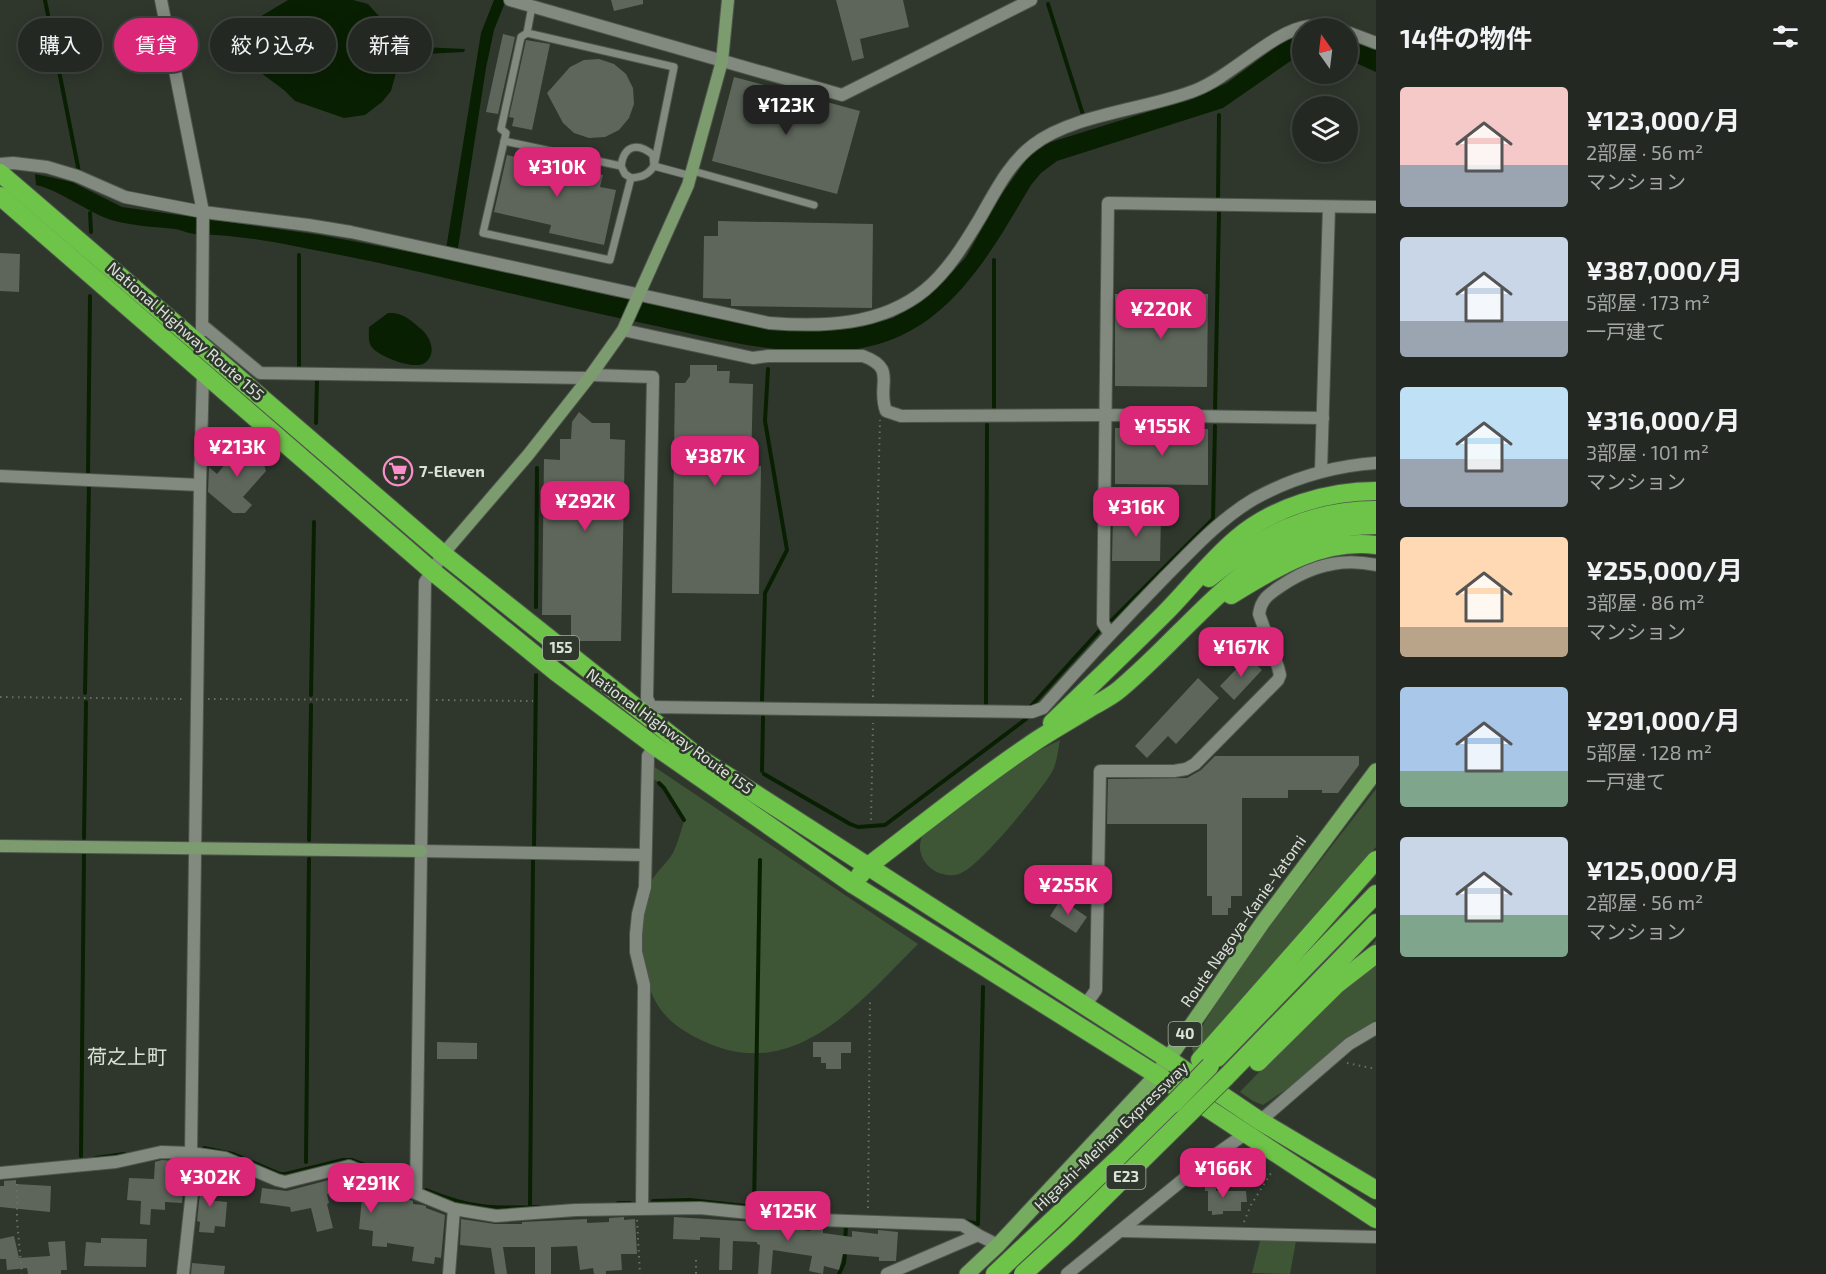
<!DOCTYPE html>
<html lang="ja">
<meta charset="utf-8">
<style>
:root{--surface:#232922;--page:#2b312a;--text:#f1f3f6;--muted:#a3a6a5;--line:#404540;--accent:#db2777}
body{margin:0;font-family:"Exo 2","Noto Sans JP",sans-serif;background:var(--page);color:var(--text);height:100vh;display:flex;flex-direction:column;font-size:22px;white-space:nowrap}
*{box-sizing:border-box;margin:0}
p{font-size:20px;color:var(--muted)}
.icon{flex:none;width:33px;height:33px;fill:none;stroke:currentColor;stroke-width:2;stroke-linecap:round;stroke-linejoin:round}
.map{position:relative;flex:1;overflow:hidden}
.drawer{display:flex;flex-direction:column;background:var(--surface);width:450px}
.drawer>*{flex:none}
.banner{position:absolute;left:18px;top:18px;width:570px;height:54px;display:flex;gap:12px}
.needle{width:39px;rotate:346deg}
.fabs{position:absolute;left:1292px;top:18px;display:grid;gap:12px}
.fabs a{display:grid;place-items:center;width:66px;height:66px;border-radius:50%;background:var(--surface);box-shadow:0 3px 15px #0003,0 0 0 2px var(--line);font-size:30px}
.price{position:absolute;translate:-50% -51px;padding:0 14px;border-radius:12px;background:var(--accent);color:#fff;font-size:20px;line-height:39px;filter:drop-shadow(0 2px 3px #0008)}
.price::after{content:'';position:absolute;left:50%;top:36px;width:18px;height:14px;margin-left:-9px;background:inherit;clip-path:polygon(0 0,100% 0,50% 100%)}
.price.selected{background:#222;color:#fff}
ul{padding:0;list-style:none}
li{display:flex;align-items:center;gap:18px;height:150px;padding:0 24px}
li span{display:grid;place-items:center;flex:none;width:168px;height:120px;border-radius:6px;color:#555}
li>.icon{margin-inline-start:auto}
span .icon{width:72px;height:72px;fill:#fffc;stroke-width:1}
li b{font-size:26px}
h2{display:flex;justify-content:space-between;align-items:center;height:72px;padding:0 24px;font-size:26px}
.chip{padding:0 21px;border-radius:27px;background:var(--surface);box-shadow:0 3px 15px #0003,0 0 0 2px var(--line);font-size:21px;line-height:54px}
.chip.selected{background:var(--accent);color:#fff}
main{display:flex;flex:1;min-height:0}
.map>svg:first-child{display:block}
.green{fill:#3e5635}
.water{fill:#091f02}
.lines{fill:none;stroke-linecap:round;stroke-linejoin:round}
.stream{stroke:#091f02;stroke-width:4}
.building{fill:#5e665b}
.lane-casing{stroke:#4e554c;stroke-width:9}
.street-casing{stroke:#4e554c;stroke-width:14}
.secondary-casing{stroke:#4e554c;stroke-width:14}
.primary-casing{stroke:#4e554c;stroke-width:17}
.highway-casing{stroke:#4e554c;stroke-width:20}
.path{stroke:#697067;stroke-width:2;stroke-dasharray:1.5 4.5;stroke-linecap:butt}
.lane{stroke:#828a7f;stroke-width:7}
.street{stroke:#828a7f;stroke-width:12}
.secondary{stroke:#7c9b6f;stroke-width:12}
.primary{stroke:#76ac5f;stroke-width:15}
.highway{stroke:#6ec349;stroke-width:18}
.highway-bridge-casing{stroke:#4e554c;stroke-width:20;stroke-linecap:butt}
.highway-bridge{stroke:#6ec349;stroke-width:18}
.labels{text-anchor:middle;stroke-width:5;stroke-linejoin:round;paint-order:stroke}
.shield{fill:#2f372d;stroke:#a8aea6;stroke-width:1.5}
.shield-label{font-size:15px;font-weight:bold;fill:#dce1da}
.street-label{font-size:16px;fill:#dce1da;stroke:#2f372d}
.poi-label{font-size:16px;font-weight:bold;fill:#dce1da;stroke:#2f372d;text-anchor:start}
.quarter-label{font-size:20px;fill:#d8e1d5;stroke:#2f372d}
</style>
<main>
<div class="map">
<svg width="1376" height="1274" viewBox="0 0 1376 1274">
<rect width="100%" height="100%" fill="#2f372d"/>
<g class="green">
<path d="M1060 740C1058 750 1057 763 1052 772 1040 792 979 868 959 874 935 881 910 856 924 833L1032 754Z"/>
<path d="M653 766 918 944C852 1010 785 1095 683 1030 657 1013 649 993 643 963 641 957 639 950 639 945 639 934 645 896 649 886 653 874 666 865 673 853 678 843 681 830 685 819L665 787 651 777Z"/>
<path d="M1376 789V847L1195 1056 1192 1049 1194 1039 1221 996 1269 927Z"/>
<path d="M1376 940V1020L1291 1086 1263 1105 1253 1101 1240 1092 1309 1020Z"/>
<path d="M1260 1241H1296L1290 1274 1252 1273Z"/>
</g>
<g class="water">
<path d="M288 0H353L368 4 397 36 400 46 465 49 464 52 405 55 400 58 391 91 382 102 365 115 344 118 295 101 284 90 249 64 243 47 258 18Z"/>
<path d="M494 0H506L494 30 486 68 458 248 460 262 616 297 655 303 744 324 782 330 822 331 861 327 893 318 913 306 944 281 966 257 1001 195 1029 156 1048 143 1199 96 1227 83 1284 41 1302 32V53L1223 108 1057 161 1041 173 1031 185C995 245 957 318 885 342 810 367 716 338 642 323 527 299 414 268 299 247 265 240 231 235 196 234 189 234 182 230 175 229 155 227 135 226 115 221 91 215 62 191 36 185L35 174 72 182 122 207 320 235 442 258 446 249 481 33Z"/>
<path d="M1347 38 1372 49 1376 42V72L1347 59Z"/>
<path d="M388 313C402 312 411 320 421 329 431 337 438 356 423 364 411 369 377 356 371 346 368 341 369 333 369 327Z"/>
</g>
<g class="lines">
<g class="stream">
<path d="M45 0 79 172"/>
<path d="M1048 4 1084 118"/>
<path d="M1218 200 1219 115"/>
<path d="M90 213 91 232"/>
<path d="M299 255V369"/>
<path d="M314 378H317L316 423"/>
<path d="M994 407V260"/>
<path d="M1215 411 1219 213"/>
<path d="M88 475 90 296"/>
<path d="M536 607 537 468"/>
<path d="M1112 620 1213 519 1215 426"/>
<path d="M85 693 89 484"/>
<path d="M311 695 314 522"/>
<path d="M762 700 765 593 787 550 765 421 768 369"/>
<path d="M986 704 987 425"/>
<path d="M1031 706 1099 631"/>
<path d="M762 771 763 717"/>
<path d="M764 774 850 824 858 827 885 825 1026 719"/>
<path d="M659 783 664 788 684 820"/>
<path d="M84 838 86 702"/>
<path d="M309 840 311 705"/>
<path d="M534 846 536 675"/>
<path d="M204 1148 233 1154 280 1174H286L343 1160H352L405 1180"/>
<path d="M81 1156 84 855"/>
<path d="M96 1158 124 1154"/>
<path d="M306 1162 309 859"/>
<path d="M426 1190C470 1208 491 1209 539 1207"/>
<path d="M653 1201 690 1200 754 1207 760 860"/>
<path d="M618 1203H630"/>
<path d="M530 1205 533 859"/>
<path d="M961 1220 978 1224 983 987"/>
<path d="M845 1241 846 1227"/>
<path d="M839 1274 844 1263 845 1252"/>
</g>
</g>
<g class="building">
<path d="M611 0H643V4L614 11Z"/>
<path d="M836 0H903L909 27 860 39 864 58 852 61Z"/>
<path d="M503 34 515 37 498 114 486 112Z"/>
<path d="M526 40 550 44 532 130 512 126 514 118 509 117Z"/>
<path d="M599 59 614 64 626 74 633 88 634 104 629 118 619 130 605 137 589 138 574 133 563 123 547 93 570 67 584 60Z"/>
<path d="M734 77 860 111 837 194 712 161Z"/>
<path d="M507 155 548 164V161L574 166V169L603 175 600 187 616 190 604 245 549 233 551 225 494 212Z"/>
<path d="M718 221 873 224 872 308 731 306V299L703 298 704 236H718Z"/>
<path d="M0 253 20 254 19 292 0 291Z"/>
<path d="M1115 294H1208L1207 387 1115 386Z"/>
<path d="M690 365H717V371H730L729 383 753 384 751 466H761L759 594 672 593 675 383H685L690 376Z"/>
<path d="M579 412 592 423H610V439L625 440 621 641H571V615H542L544 459 560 460V439H571L572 422Z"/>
<path d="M1115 428 1208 429V485L1115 484Z"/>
<path d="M245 440 260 453 266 471 243 497 252 505 245 513H233L208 492 209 467 217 474Z"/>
<path d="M1113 515 1161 516 1160 561H1112Z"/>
<path d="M1248 657 1262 670 1234 700 1220 686Z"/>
<path d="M1198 678 1219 698 1176 744 1168 736 1147 758 1135 746Z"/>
<path d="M1215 756H1359V765L1338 793H1322V790H1288V798H1242V896H1231V908H1228V915H1212V896H1207V824H1107L1108 779 1187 778 1201 770Z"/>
<path d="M1061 899 1087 917 1076 933 1050 916Z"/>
<path d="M437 1042 477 1043V1059H437Z"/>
<path d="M813 1042H851V1053H841V1069H826V1063H821V1057H813Z"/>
<path d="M162 1160 185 1162 182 1203 165 1202V1210L151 1209 150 1225 140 1224 141 1201 127 1200 129 1178 154 1179 155 1162Z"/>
<path d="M203 1165H209L207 1200 227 1202 225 1227 215 1226 214 1233 199 1232 200 1222 197 1221Z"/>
<path d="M348 1175 379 1187 378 1193 402 1197 413 1201V1204L422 1205 426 1206V1208L445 1215 441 1258 435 1257 434 1264 412 1261 414 1247 387 1243V1247L372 1246 373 1231 359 1229 362 1198 327 1194 329 1203 327 1204 333 1228 317 1232 311 1208 291 1212 290 1207 260 1203 262 1188 287 1191Z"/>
<path d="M1205 1179H1216V1191H1246L1247 1202H1241V1211H1223V1214L1212 1215V1211H1208V1191H1205Z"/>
<path d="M16 1180V1184L51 1186 50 1212 0 1207V1186H4V1181Z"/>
<path d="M624 1217V1220L635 1219 637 1254H621L622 1270 606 1271V1274H594L593 1268 580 1270 577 1246 551 1247V1274H535V1247H503L507 1274H495L491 1248 460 1245 461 1219 495 1224H522V1222L587 1219V1223L609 1222V1218Z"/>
<path d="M674 1217 772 1223V1225L810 1231 811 1227 823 1228V1233L852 1237V1231L878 1234V1230L898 1232 896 1261H879V1257L843 1254 839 1270 824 1266 823 1274 809 1271 812 1256 773 1250 771 1274H758L760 1245 757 1244V1242L733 1241 732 1270H719L720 1238 700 1237V1240L673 1239Z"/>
<path d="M14 1236 19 1258 50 1256 48 1242 65 1241 67 1270H61V1274H28L27 1268 7 1270 6 1259H0V1239Z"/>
<path d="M101 1238 147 1239 146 1267 84 1266 86 1242 101 1243Z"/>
<path d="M192 1263 225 1266 224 1274H191Z"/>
</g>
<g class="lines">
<g class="lane-casing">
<g id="lane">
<path d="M527 33 521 37 501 129 506 133 483 233 610 260 631 178C642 177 648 175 654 166L674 67 527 33 532 6"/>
<path d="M504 141 621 166 625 174 631 178"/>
<path d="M621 166C624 145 638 142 653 155L654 166 691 176"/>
<path d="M693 171 814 205"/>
</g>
</g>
<g class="street-casing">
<g id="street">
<path d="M161 0 203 212 202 331"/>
<path d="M510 0 842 95 1031 0"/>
<path d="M1347 32 1376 43"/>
<path d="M0 164 13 163 47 167 77 176 125 197 203 212 308 225 351 232 769 323C823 327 881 326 925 290 948 271 965 243 980 218 995 192 1009 163 1033 145 1073 114 1149 109 1196 90 1232 76 1274 30 1309 26 1318 25 1328 27 1336 28"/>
<path d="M202 325 260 373 588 378"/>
<path d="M623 330 753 358 768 356H863C898 369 876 384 886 411L901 416 1106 415 1323 418"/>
<path d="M591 375 653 377 647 698 651 707"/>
<path d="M1321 471 1329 207"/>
<path d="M0 476 200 485"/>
<path d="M1110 634 1103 623 1108 203 1376 207"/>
<path d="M645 714 651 707 1032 712 1043 708C1083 663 1123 620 1165 577 1193 549 1220 519 1254 499 1292 478 1334 466 1376 463"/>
<path d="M421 851 645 855"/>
<path d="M1084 1007 1096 990 1100 771H1174L1186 769 1195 764 1278 680 1280 675 1278 667 1259 614C1261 599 1269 594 1281 586 1310 566 1341 557 1376 565"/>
<path d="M1260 1121 1349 1044 1376 1028"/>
<path d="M0 1173 116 1162 161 1152 191 1153 225 1158 277 1180 285 1182 349 1166 454 1209 496 1216 575 1210 700 1208 820 1220 962 1225 978 1235"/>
<path d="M416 1192 425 582 443 554"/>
<path d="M642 1208 644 985 636 952V934L638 914 645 887 648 756 655 746"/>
<path d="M1122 1231 1376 1237"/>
<path d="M183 1274 195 1164 191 1153 200 485 203 372"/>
<path d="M449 1274 454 1209"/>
<path d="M887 1274 978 1235 998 1245"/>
<path d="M1067 1274 1201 1165 1245 1134"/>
</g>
</g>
<g class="secondary-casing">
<g id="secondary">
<path d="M443 554 528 455 591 375 623 330 688 185 722 61 728 0"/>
<path d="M0 846 421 851"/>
</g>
</g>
<g class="primary-casing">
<path id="primary" d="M967 1274 998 1245 1157 1075 1263 922 1376 771"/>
</g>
<g class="highway-casing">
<g id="highway">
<path d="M0 173 443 554 701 759 1168 1059 1260 1121 1376 1190"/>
<path d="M0 196 432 571 556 672 655 746 854 885 1157 1075 1376 1219"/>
<path d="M1209 578C1261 536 1308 510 1376 510"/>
<path d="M1231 595C1275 568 1322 538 1376 545"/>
<path d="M1052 723C1089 687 1127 651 1163 615 1188 590 1209 562 1236 539 1273 507 1328 491 1376 491"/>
<path d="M860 875 867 867C920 827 972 784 1027 747 1048 732 1071 720 1093 706 1102 701 1112 696 1120 689 1201 621 1257 525 1376 525"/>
<path d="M1217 1058 1376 894"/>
<path d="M1200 1060 1376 860"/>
<path d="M1258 1062 1337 984 1376 954"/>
<path d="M1226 1077 1376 923"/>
<path d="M995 1274 1123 1154 1173 1104"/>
</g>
</g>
<g class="path">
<path d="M0 697 185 699"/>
<path d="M873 697 880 420"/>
<path d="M208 699 410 700"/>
<path d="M436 700 533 701"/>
<path d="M871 820 873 723"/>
<path d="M1347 1063 1376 1069"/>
<path d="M17 1184V1221L22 1274"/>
<path d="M868 1208 870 998"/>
<path d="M637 1220 640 1274"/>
<path d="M1244 1222 1251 1205 1273 1170"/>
<path d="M696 1260V1274"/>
</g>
<use href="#lane" class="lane"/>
<use href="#street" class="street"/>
<use href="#secondary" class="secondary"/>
<use href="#primary" class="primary"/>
<use href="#highway" class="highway"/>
<g class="highway-bridge-casing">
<g id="highway-bridge">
<path d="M1173 1104 1210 1066"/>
<path d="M1023 1274 1069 1232 1226 1077"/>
</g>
</g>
<use href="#highway-bridge" class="highway-bridge"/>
</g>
<defs>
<g id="supermarket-ring" transform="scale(1.5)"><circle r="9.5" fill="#2f372d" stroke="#f98fc8" stroke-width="1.5"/><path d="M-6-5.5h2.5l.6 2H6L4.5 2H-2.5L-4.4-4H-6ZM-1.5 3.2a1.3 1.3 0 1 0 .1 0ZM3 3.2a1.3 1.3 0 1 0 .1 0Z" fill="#f98fc8"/></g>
</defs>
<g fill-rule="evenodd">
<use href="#supermarket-ring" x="398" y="471"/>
</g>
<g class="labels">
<g class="shield">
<rect x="543" y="636" width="36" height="24" rx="4.5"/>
<rect x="1168.5" y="1022" width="33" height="24" rx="4.5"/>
<rect x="1106.5" y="1165" width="39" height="24" rx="4.5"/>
</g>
<g class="shield-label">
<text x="561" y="653">155</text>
<text x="1185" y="1039">40</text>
<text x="1126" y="1182">E23</text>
</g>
<g class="street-label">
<text transform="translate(186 331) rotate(41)" y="6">National Highway Route 155</text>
<text transform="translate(670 731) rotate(36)" y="6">National Highway Route 155</text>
<text transform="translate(1243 921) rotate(-55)" y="6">Route Nagoya-Kanie-Yatomi</text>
<text transform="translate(1111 1136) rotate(-44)" y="6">Higashi-Meihan Expressway</text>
</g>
<g class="poi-label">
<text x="419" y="477">7-Eleven</text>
</g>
<g class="quarter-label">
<text x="127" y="1064">荷之上町</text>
</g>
</g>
</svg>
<div class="fabs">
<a><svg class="needle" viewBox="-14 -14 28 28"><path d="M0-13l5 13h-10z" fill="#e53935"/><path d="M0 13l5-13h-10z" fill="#a3a6a5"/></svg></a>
<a><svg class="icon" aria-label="layers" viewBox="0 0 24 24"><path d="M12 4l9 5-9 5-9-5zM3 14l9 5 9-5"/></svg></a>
</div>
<b class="price selected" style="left:786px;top:136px">¥123K</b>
<b class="price" style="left:557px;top:198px">¥310K</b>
<b class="price" style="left:1161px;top:340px">¥220K</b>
<b class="price" style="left:1162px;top:457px">¥155K</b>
<b class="price" style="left:237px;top:478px">¥213K</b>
<b class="price" style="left:715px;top:487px">¥387K</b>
<b class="price" style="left:585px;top:532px">¥292K</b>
<b class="price" style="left:1136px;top:538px">¥316K</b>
<b class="price" style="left:1241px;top:678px">¥167K</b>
<b class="price" style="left:1068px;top:916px">¥255K</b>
<b class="price" style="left:1223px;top:1199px">¥166K</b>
<b class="price" style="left:210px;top:1208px">¥302K</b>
<b class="price" style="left:371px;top:1214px">¥291K</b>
<b class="price" style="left:788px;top:1242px">¥125K</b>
<div class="banner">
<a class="chip">購入</a>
<a class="chip selected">賃貸</a>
<a class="chip">絞り込み</a>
<a class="chip">新着</a>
</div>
</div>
<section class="drawer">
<h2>14件の物件<svg class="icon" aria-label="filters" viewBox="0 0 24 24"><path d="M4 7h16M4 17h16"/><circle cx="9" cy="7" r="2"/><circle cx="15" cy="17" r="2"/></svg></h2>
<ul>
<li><span style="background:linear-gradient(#f6c9c9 65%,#9aa5b1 0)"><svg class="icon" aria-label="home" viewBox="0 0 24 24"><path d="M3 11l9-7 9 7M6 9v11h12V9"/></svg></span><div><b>¥123,000/月</b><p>2部屋 · 56 m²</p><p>マンション</p></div></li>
<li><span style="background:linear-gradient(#c9d6e8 70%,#9aa5b1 0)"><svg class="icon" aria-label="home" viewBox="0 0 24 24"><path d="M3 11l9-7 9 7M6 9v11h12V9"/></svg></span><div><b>¥387,000/月</b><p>5部屋 · 173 m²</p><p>一戸建て</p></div></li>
<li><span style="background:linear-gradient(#bfe0f5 60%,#9aa5b1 0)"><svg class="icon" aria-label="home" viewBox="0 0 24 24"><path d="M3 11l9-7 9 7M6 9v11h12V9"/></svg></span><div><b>¥316,000/月</b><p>3部屋 · 101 m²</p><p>マンション</p></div></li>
<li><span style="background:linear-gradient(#ffd9b3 75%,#b9a48a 0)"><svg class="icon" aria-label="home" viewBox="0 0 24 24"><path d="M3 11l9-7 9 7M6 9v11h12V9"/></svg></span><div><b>¥255,000/月</b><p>3部屋 · 86 m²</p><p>マンション</p></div></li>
<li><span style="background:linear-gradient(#a9c7e8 70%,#7fa58c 0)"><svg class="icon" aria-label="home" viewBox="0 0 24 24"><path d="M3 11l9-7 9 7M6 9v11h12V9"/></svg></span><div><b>¥291,000/月</b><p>5部屋 · 128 m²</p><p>一戸建て</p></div></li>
<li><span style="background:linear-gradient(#c9d6e8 65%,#7fa58c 0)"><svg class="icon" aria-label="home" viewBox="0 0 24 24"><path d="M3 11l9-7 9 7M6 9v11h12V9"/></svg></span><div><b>¥125,000/月</b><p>2部屋 · 56 m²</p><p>マンション</p></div></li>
</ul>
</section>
</main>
